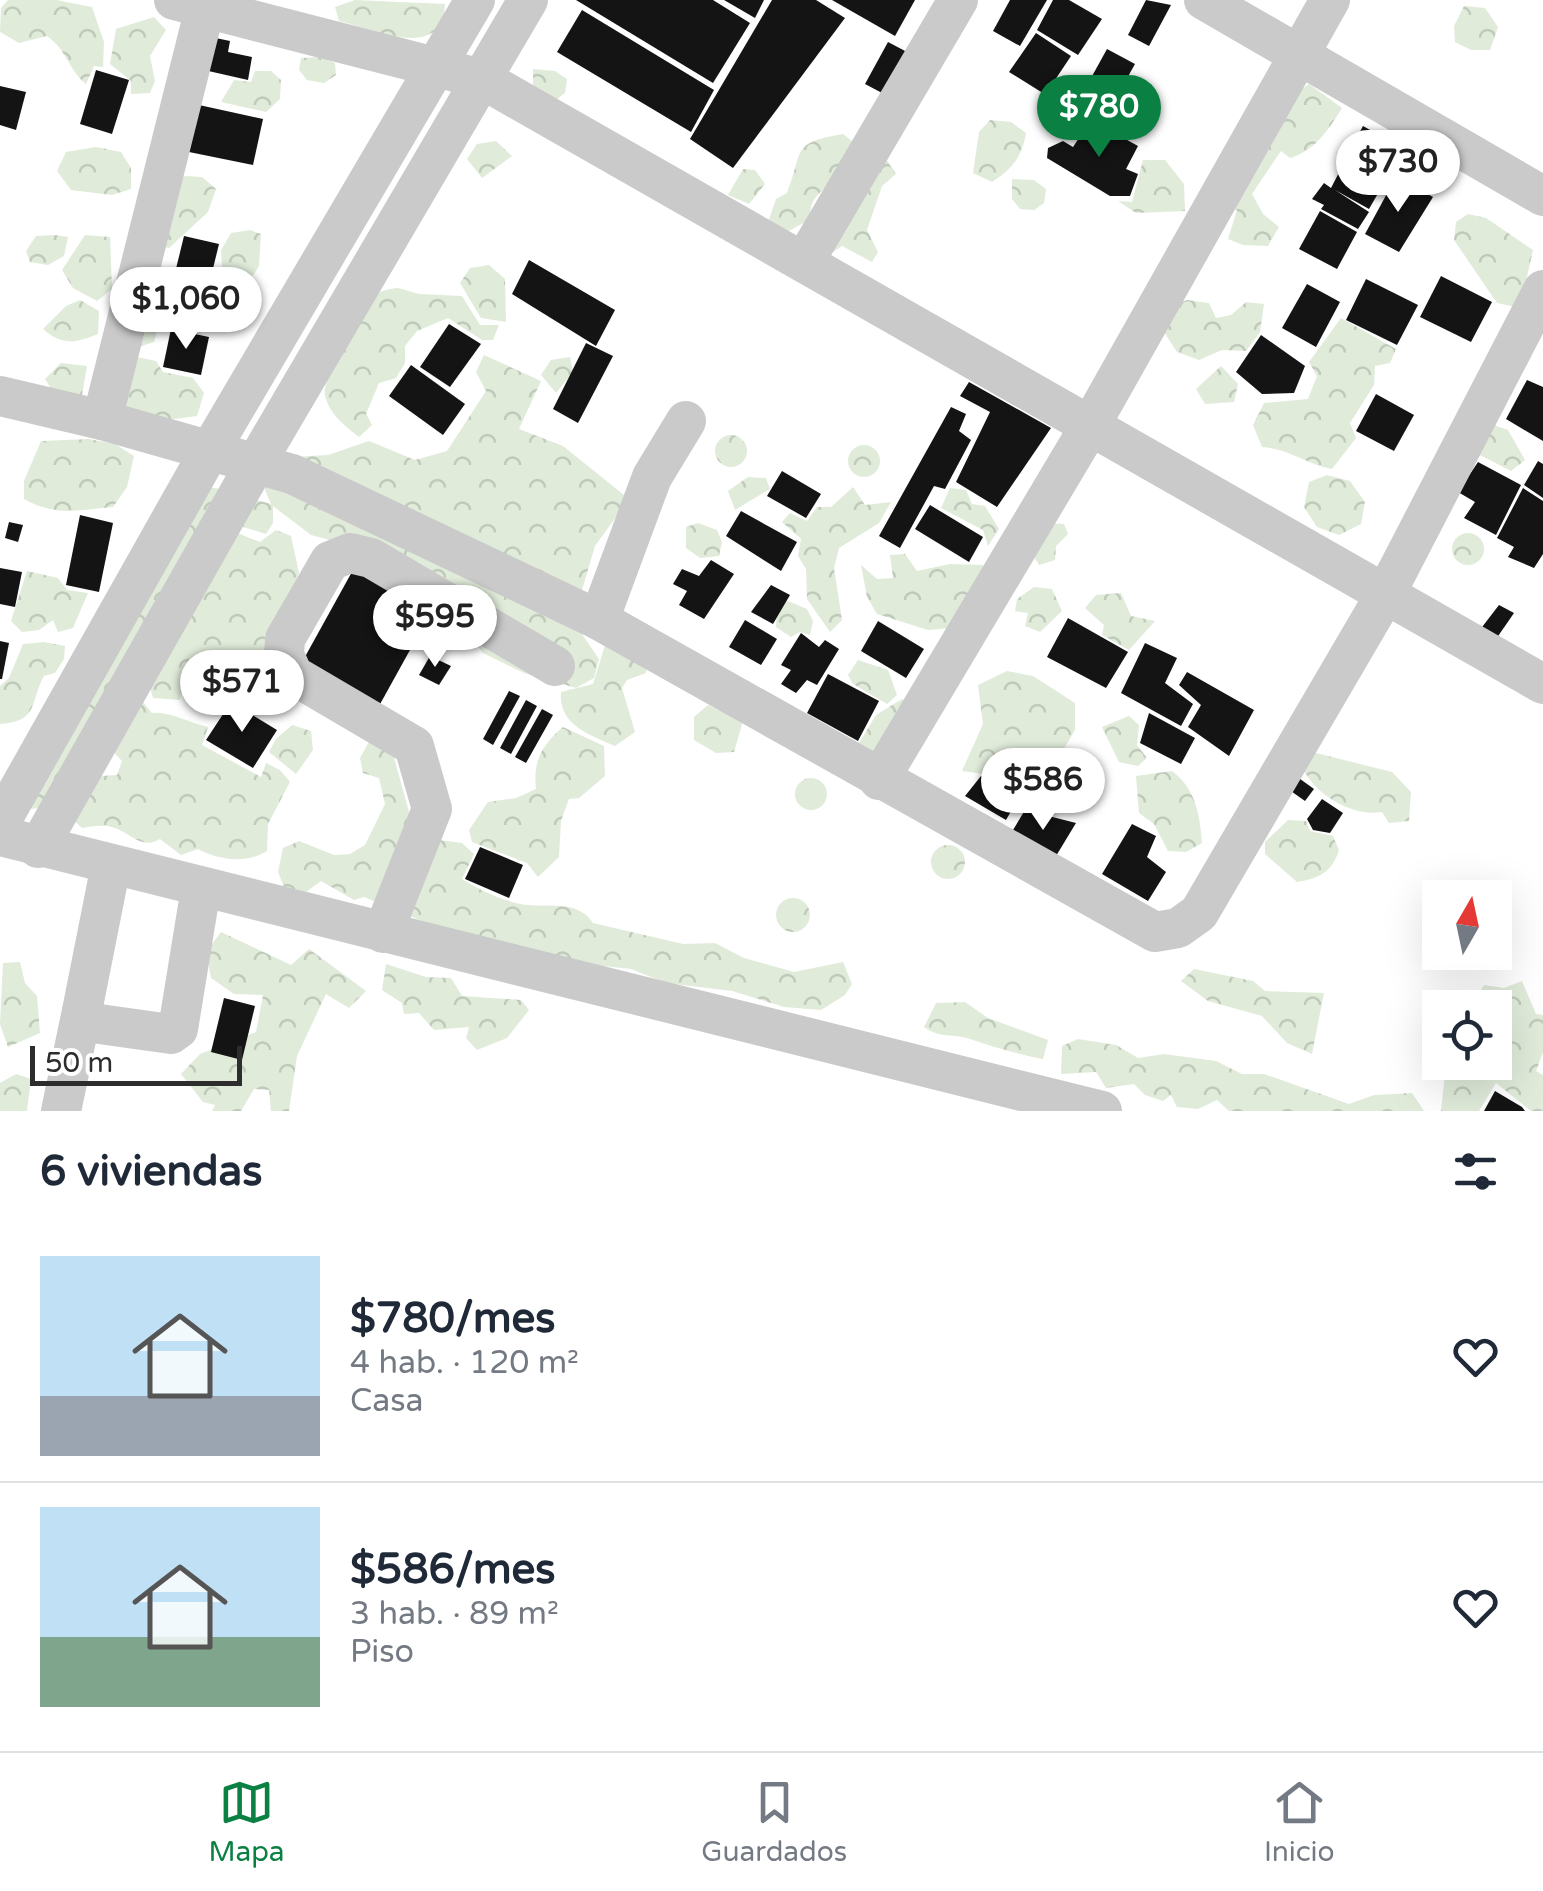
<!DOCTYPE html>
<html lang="es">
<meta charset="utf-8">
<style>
:root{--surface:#fff;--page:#f6f6f7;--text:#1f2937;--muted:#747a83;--line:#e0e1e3;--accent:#0b8043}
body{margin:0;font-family:"Varela Round",sans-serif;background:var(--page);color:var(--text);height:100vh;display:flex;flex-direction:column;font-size:38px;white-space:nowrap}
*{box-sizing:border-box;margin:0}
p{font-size:32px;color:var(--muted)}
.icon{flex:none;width:55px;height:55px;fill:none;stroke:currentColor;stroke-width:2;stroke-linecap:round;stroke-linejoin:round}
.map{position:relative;height:1111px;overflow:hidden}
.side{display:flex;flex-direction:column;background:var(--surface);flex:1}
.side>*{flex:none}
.needle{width:65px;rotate:9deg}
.controls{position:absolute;left:1422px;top:880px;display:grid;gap:20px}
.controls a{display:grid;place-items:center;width:90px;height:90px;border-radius:0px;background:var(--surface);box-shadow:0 10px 40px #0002;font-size:50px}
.scale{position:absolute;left:30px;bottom:25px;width:212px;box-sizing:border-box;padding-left:10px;border:5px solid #2d2d2d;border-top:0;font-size:28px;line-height:35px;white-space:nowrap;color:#2d2d2d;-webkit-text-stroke:8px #fff;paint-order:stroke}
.price{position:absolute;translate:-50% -85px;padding:0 22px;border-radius:35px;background:#fff;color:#222;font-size:32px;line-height:65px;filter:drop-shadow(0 2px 5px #0008)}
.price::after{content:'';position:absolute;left:50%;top:60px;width:30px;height:22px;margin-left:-15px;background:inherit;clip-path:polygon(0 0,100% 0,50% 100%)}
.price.current{background:var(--accent);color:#fff}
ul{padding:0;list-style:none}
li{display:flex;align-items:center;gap:30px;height:250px;padding:0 40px}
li+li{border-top:2px solid var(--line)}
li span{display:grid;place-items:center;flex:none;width:280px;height:200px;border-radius:0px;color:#555}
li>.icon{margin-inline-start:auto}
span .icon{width:120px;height:120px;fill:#fffc;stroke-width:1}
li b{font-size:42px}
h2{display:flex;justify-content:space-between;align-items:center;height:120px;padding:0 40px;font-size:42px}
.dock{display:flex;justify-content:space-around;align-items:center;height:140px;border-top:2px solid var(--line);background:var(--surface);font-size:28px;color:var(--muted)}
.dock a{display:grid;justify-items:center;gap:5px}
.dock .current{color:var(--accent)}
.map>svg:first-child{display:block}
.forest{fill:url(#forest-crowns)}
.building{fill:#141414}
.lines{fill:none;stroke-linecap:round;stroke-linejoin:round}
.minor{stroke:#cacaca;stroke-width:40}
</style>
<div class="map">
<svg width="1543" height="1111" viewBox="0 0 1543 1111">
<defs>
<pattern id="forest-crowns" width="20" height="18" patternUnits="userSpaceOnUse" patternTransform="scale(2.5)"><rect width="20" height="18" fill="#e0ebda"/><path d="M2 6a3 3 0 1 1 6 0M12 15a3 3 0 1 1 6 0" fill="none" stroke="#c0cabb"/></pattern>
</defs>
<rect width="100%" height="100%" fill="#fff"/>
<g class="forest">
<path d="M8 0H56L92 7 104 42 103 67 94 66 86 84C68 69 67 50 47 36L19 43 0 32 1 8Z"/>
<path d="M355 0 445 4C443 63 374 29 339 21L335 7Z"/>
<path d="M1464 6 1485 8 1498 27 1490 50H1471L1455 42 1454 26Z"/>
<path d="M154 17 166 30 150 56 155 81 150 93 131 94V81L110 64 116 29Z"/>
<path d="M321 57 335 63 336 75 324 83 307 80 299 70 301 58Z"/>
<path d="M533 69 555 71 567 79 565 93 555 100 533 89Z"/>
<path d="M255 71H271L281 80 280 99 266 112 221 102 234 80 251 82Z"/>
<path d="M1309 84 1342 108C1329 129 1315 151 1290 158L1281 151 1252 194 1263 214 1279 227 1268 246 1243 245 1228 239 1237 210 1224 203 1288 99Z"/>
<path d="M990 120 1011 122 1026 133C1022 157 1012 169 992 182L973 173 979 132Z"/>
<path d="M843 134 856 144C840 155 842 163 833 177 820 198 812 191 809 220L785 233 771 231 769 219 776 199 787 193C804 150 790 143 843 134Z"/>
<path d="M496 141 512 156 482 178 467 159 477 144Z"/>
<path d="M96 147 121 152 131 168V189L112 195 71 190 57 171 66 152Z"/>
<path d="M886 159 896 174 882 186 867 230 878 252 872 262 842 246 830 254Z"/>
<path d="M1143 160H1165L1184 184 1185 211 1136 213 1118 201 1132 202Z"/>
<path d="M743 169 755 170 765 184 749 204 728 195Z"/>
<path d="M186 176 202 177 216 189 208 212 169 248 146 243 165 181Z"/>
<path d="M1012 179 1034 180 1046 189 1044 203 1034 210 1020 209 1012 199Z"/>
<path d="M1468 214 1486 218 1533 250 1520 308 1497 303 1454 240 1456 222Z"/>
<path d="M250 230 261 234 259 266 250 280 223 281 221 250 231 233Z"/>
<path d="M55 235 68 237 64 256 48 265 30 262 26 251 36 236Z"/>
<path d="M85 235 110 237 112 289 97 301 73 288 62 270Z"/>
<path d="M489 265 505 279 506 322 481 318 460 283 470 268Z"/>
<path d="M137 267 166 269 177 288 253 296 257 309 238 331 159 324 154 342 135 348Z"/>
<path d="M398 288 419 294 462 296 480 325H499L493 340H482L448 318 417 331 405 346V363L396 378 379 383 366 414 372 425 359 437C345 426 329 414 325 395 322 382 353 314 363 303 372 293 386 289 398 288Z"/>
<path d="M80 300 99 311 98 334C76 343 62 346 43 329L66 306Z"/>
<path d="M1187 300 1209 303 1216 318 1231 315 1246 302 1264 304 1260 332 1246 351 1222 350 1199 360 1177 352 1164 332 1169 307Z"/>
<path d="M1341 318 1396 349 1390 363 1375 366 1374 385 1350 423 1356 438 1332 469C1306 464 1290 449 1262 447L1253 425 1264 403 1308 399 1317 376 1309 362Z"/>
<path d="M123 354 156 361 163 372 193 378 204 393 197 416 116 427Z"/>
<path d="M484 355 541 381 519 429 563 446 629 499 595 546 573 621 599 659 594 678 576 688 524 673 483 653 456 619 374 552 311 535 273 506V523L266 534 243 527 240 511 253 499 271 504 262 483 275 458 328 455 369 441 415 460 447 451 486 391 476 372Z"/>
<path d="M570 357 573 372 556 393 541 375 551 360Z"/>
<path d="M61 363 87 366 81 401 58 400 45 379Z"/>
<path d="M1221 366 1238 384 1234 402 1205 404 1196 389Z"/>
<path d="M1485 422 1508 430 1525 460 1511 471 1470 450Z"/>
<circle cx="731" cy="451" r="16"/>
<path d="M89 439 115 444 134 456 127 487 113 507C77 510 57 517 24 499V481L41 441Z"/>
<circle cx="864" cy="461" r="16"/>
<path d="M1327 475 1350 481 1365 502 1361 524 1339 535 1317 527 1304 507 1309 482Z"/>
<path d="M748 477 766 478 770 489 735 510 728 491Z"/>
<path d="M208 487 221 489 44 808 26 809Z"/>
<path d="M853 487 865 505 891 502 879 523 839 548 834 568 842 620 830 632 807 599 806 569 798 556 801 539 782 522 790 513 807 521 817 507H831Z"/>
<path d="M950 488 966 490 972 504 985 506 999 529 988 546 983 530 941 508Z"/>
<path d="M698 523 717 530 722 542 719 556 700 558 686 548V527Z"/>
<path d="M1046 523 1064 524 1068 534 1056 546 1055 560 1039 565 1031 552Z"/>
<path d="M276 530 291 536 299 573 264 657 276 679 253 711 192 707 216 683 202 668 184 673 180 700 153 698 146 672 235 532 260 542Z"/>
<circle cx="1468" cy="549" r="16"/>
<path d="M905 554 917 571 950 564 983 565 982 581 952 628 928 630 877 614 867 597 861 565 877 579 893 578 890 555Z"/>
<path d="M27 571 58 578 67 590 88 593 73 628 58 632 53 620 39 630 22 632 11 621Z"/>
<path d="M1034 587 1052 589 1062 611 1040 632 1025 626 1028 613 1015 611 1017 599Z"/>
<path d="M1121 593 1131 616 1155 621 1129 650 1102 635 1104 625 1085 608 1096 595Z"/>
<path d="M788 601 807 609 813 621 810 635 800 632 791 637 776 627 777 606Z"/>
<path d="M44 642 65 646 64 659 55 673 44 676C29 704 39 721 0 724V686L9 678 23 644Z"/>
<path d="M605 645 647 662 646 673 627 680 622 688 635 732 615 746C590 735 558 725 561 692L593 684Z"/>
<path d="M858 660 888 670 897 695 887 704 853 684 848 675Z"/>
<path d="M1007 671 1033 676 1075 703V730L1056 762 1066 810 1028 805C1010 778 993 775 962 771L983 724 978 685Z"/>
<path d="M902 699 917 714 880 753 861 761 843 739 859 743 876 715Z"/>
<path d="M142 701 152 713C170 711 189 723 208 727L202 745 261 777 266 763 280 770 290 782 268 824 267 851C246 864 219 860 198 849L181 855 160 839C141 850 132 834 115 828 105 824 93 826 82 828L68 815 86 777 117 775 122 761 105 743Z"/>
<path d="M708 705 743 721 734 752 716 753 694 740V717Z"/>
<path d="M1129 716 1139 725 1137 745 1147 758 1138 766 1119 762 1102 727Z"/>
<path d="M292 725 311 731 313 750 296 774 269 752 276 739Z"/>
<path d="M563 727 604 746 605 776 579 798 569 799 561 821 559 857 538 877 527 863 472 842 469 830 488 802 516 798 536 789C533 761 541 746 563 727Z"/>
<path d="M370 740 393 754 416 837 462 843 474 854 462 879C480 890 499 899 520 904 546 909 577 898 593 923L683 944 715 943 744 958 794 972 843 962 852 984 845 995 821 1010 784 1007 732 991 666 983 631 969 576 963 458 936 364 897 354 900 321 881 306 892 284 887 278 872 283 848 299 841 334 855 350 854 365 845 385 804 379 778 363 773 360 758Z"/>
<path d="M1308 751 1392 772 1411 792 1409 821 1389 823 1382 812C1350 817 1309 792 1299 759Z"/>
<path d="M1172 771C1195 788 1200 814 1202 843L1186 852 1168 851 1154 824 1139 813 1136 776Z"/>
<circle cx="811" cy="794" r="16"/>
<path d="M1288 820 1306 821 1310 831 1333 836 1339 850C1332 872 1320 878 1297 882L1265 854V842Z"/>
<circle cx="948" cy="862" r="17"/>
<circle cx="793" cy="915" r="17"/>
<path d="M221 932 291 965 309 949 366 991 349 1008 326 994 297 1056 289 1111H271L269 1090 254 1089 241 1111H212L215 1105 203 1102 181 1074 200 1054 256 1032 263 995 234 994 211 978 206 952Z"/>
<path d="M20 962 25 983 37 996 40 1033 8 1047 0 1024 3 963Z"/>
<path d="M386 964 426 977 451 978 462 996 521 1000 529 1010 507 1038 477 1050 466 1038 469 1027 434 1030 419 1013 404 1014 402 1003 382 990Z"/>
<path d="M1194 969 1253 981 1265 991 1324 993 1312 1054 1287 1043 1262 1016 1208 1001 1181 981Z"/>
<path d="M1522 981 1536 1014 1543 1015V1052L1536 1071 1543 1075V1111H1531L1496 1083 1479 1111H1441L1446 1063 1495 1062V1008L1470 1007 1484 985 1504 988Z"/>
<path d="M965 1002 988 1018 1048 1040 1043 1059C1017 1054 994 1047 970 1039 952 1033 941 1039 924 1027L936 1003Z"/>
<path d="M1078 1039 1116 1045 1138 1058 1164 1054 1216 1061 1242 1074H1264L1349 1104 1374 1095 1412 1093 1424 1111H1229L1217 1100 1198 1109 1177 1107 1171 1095 1163 1101 1145 1095 1134 1084 1106 1088 1096 1072 1061 1074 1062 1046Z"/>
<path d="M16 1074 31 1079 27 1111H0V1083Z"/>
</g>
<g class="building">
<path d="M576 0H713L750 23 713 83Z"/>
<path d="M724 0H764L755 18Z"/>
<path d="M772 0H816L845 18 733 168 690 139Z"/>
<path d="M832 0H915L895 36Z"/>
<path d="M1010 0H1047L1020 46 993 31Z"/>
<path d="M1053 0H1069L1102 19 1078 55 1037 30Z"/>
<path d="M1146 0 1171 5 1149 46 1128 35Z"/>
<path d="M582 10 714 90 691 132 557 52Z"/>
<path d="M1036 33 1071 56 1055 80 1077 93 1070 110 1009 72Z"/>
<path d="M211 37 230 41 228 52 252 57 248 80 204 70Z"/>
<path d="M888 42 907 52 884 94 865 84Z"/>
<path d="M1107 49 1135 64 1107 114 1080 98Z"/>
<path d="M96 70 129 80 112 134 80 124Z"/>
<path d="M0 86 26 92 16 130 0 125Z"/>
<path d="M199 105 263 119 253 165 189 152Z"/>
<path d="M1091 120 1138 146 1126 169 1138 174 1130 196H1110L1047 158 1048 148 1063 141 1073 147Z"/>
<path d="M1363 126 1402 148 1387 174 1349 152Z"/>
<path d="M1345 161 1384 183 1369 209 1335 190 1369 212 1358 229 1321 209 1324 205 1312 199 1324 183 1331 188Z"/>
<path d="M1396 177 1433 197 1399 252 1365 234Z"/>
<path d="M1320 211 1357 232 1337 269 1299 249Z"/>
<path d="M184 236 219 244 208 289 173 281Z"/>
<path d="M529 260 615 310 596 346 512 294Z"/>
<path d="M1441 276 1492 302 1471 342 1420 317Z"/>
<path d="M1366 279 1418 305 1397 345 1346 320Z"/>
<path d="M1307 284 1340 302 1316 347 1282 328Z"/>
<path d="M449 324 481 344 450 387 420 367Z"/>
<path d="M171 329 209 337 201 375 163 367Z"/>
<path d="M1261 335 1305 366 1294 393 1262 394 1236 372Z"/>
<path d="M586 343 613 356 578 423 553 409Z"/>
<path d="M411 365 465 404 443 435 389 396Z"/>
<path d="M1527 380 1543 387V441L1506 419Z"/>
<path d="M969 382 1051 428 997 507 956 482 990 412 960 396Z"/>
<path d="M1376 394 1414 415 1394 451 1356 431Z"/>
<path d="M951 407 966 414 959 431 971 440 945 489 934 486 900 548 879 536Z"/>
<path d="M1538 461 1543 464V498L1524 485Z"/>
<path d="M1478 462 1521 485 1496 535 1464 518 1475 502 1458 492Z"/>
<path d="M782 471 821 494 806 518 767 496Z"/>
<path d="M1523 488 1543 501V554L1534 568 1508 557 1514 547 1497 538Z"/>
<path d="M930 505 983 537 969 562 915 529Z"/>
<path d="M741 511 797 542 781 571 726 536Z"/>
<path d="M80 515 113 523 99 592 66 585Z"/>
<path d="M9 522 23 525 18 542 5 538Z"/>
<path d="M711 560 734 574 704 619 679 605 687 591 673 584 682 569 699 576Z"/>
<path d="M0 568 22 572 15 607 0 604Z"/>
<path d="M353 570 431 612 379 706 301 664Z"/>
<path d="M771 585 790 595 773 624 751 612Z"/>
<path d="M1499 605 1514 613 1494 642 1479 631Z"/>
<path d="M1068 618 1128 652 1106 688 1047 657Z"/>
<path d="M745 620 777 639 761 665 729 647Z"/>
<path d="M878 621 924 649 906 678 861 651Z"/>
<path d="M801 633 819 647 825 640 839 649 817 685 807 680 796 693 781 684 791 670 781 665Z"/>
<path d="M0 641 9 643 2 679H0Z"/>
<path d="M1145 643 1177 658 1165 683 1193 704 1181 726 1121 693Z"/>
<path d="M430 656 451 666 439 685 419 675Z"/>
<path d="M1187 672 1254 710 1229 756 1188 727 1201 705 1179 685Z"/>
<path d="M828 674 879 701 858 741 807 713Z"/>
<path d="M509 691 520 696 493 745 483 739Z"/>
<path d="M526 700 537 706 511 754 500 748Z"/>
<path d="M231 702 277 730 253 768 206 740Z"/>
<path d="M542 709 553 715 526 763 515 757Z"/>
<path d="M1149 713 1195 738 1181 764 1140 743Z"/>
<path d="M981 776 1018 799 1006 820 965 796Z"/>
<path d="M1296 776 1314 789 1305 801 1288 789Z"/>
<path d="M1322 799 1343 813 1330 833 1313 830 1307 819Z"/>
<path d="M1025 810 1076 823 1053 861 1010 835Z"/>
<path d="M1132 824 1156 836 1147 857 1166 872 1148 901 1102 874Z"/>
<path d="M480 847 523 865 509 898 465 879Z"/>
<path d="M224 998 255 1006 242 1060 211 1052Z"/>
<path d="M1495 1091 1522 1107 1525 1111H1484Z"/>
</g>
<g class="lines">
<g class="minor">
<path d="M174 0 482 79 1543 684"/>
<path d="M1204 0 1543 196"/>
<path d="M804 262 958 0"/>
<path d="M0 396 102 420 292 474 599 620 1155 932 1178 928 1199 913 1385 595 1543 290"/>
<path d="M102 420 207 0"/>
<path d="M599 620 652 477 686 421"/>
<path d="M879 780 1090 426 1330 0"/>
<path d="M0 823 209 452 475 0"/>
<path d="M0 836 1102 1111"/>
<path d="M38 848 256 463 528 0"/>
<path d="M111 865 82 1011 92 1023 171 1034 178 1029 201 888"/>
<path d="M383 933 432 809 414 746 293 675 284 655 285 639 330 561 350 553 371 558 555 666"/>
<path d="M61 1111 82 1011"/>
</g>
</g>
</svg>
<div class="controls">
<a><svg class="needle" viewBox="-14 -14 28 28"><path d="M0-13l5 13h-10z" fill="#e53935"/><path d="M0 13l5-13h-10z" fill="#747a83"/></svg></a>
<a><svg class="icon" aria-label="locate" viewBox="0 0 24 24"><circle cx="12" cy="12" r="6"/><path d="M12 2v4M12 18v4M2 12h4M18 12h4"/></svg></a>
</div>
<div class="scale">50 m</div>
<b class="price current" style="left:1099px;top:160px">$780</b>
<b class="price" style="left:1398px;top:215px">$730</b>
<b class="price" style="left:186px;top:352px">$1,060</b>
<b class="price" style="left:435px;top:670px">$595</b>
<b class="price" style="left:242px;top:735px">$571</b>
<b class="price" style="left:1043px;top:833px">$586</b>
</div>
<section class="side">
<h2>6 viviendas<svg class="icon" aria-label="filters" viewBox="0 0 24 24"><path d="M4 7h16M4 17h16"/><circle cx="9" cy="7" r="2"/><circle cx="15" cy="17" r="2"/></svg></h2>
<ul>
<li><span style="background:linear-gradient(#bfe0f5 70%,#9aa5b1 0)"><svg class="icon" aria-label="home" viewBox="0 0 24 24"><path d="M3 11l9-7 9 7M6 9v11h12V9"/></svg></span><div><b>$780/mes</b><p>4 hab. · 120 m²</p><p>Casa</p></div><svg class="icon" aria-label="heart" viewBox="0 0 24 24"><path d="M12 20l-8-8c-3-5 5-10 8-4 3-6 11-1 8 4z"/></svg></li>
<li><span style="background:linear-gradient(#bfe0f5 65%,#7fa58c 0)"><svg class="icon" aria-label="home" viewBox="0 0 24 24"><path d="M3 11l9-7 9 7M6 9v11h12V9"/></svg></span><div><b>$586/mes</b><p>3 hab. · 89 m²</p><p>Piso</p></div><svg class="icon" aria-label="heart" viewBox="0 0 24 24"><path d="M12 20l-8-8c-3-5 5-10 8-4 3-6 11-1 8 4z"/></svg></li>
</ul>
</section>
<nav class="dock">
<a class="current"><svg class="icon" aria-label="map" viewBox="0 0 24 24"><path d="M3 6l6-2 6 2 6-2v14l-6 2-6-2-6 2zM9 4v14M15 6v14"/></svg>Mapa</a>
<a><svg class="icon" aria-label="saved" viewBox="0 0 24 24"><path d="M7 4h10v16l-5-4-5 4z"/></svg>Guardados</a>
<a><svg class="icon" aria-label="home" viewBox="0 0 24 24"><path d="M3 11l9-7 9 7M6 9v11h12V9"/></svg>Inicio</a>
</nav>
